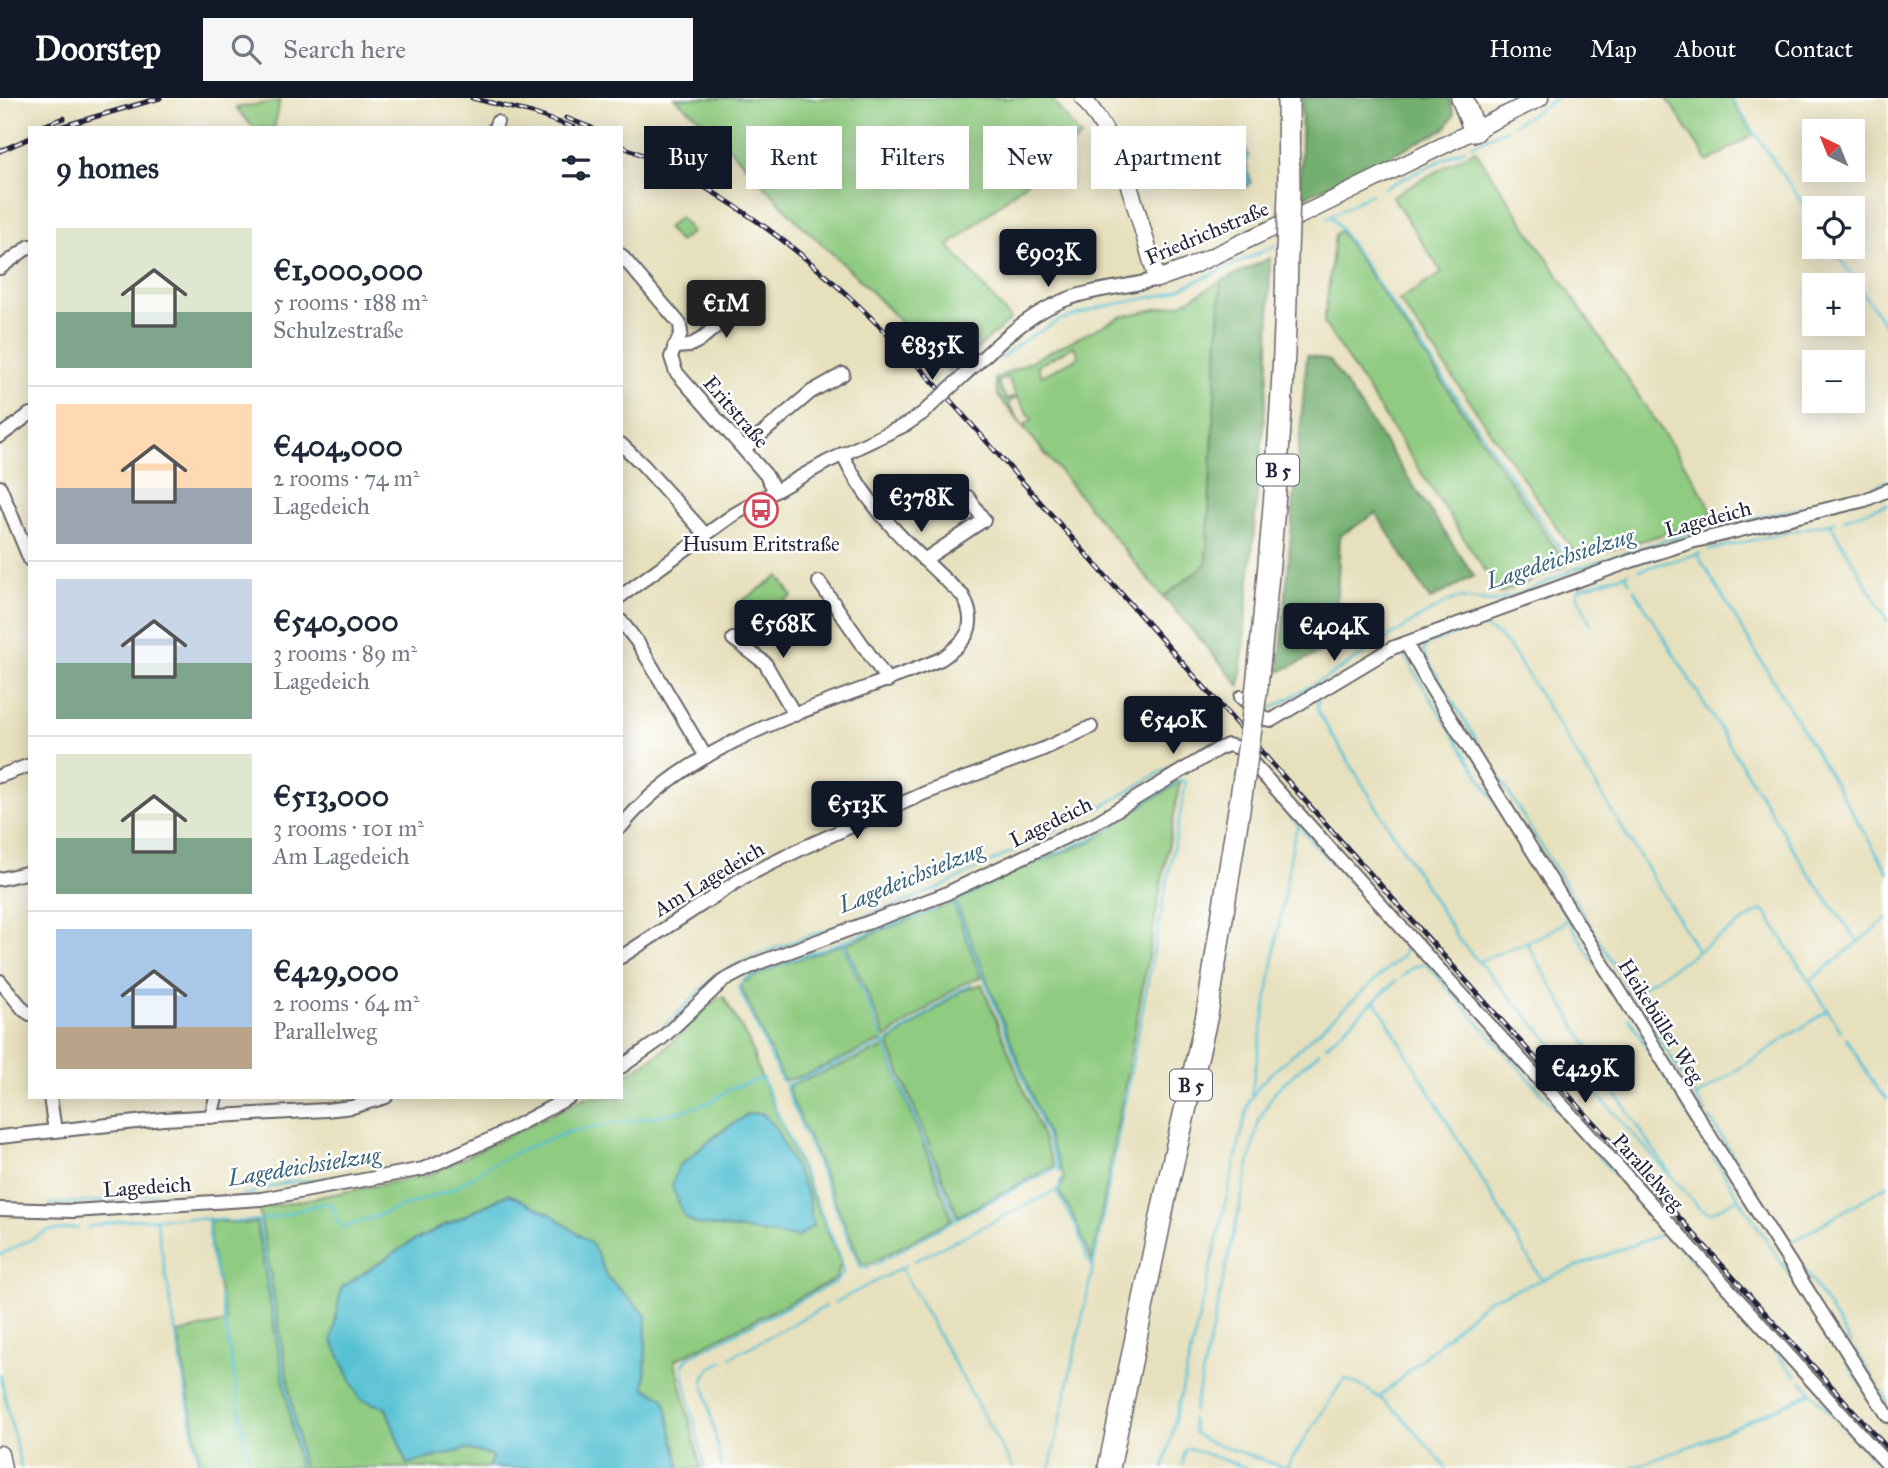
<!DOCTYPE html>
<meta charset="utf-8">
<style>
:root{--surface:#fff;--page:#f6f6f7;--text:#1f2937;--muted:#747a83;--line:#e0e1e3;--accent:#111827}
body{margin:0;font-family:"IM FELL Great Primer",serif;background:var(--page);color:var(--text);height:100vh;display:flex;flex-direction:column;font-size:26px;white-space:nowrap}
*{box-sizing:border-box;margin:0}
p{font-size:23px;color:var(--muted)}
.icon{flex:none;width:38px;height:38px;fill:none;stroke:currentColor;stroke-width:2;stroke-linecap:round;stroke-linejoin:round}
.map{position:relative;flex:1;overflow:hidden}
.side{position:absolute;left:28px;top:28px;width:595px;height:973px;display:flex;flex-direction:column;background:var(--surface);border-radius:0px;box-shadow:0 4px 18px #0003}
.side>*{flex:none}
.hud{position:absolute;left:644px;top:28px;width:665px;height:63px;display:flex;gap:14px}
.needle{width:46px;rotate:317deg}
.fabs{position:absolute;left:1802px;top:21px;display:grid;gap:14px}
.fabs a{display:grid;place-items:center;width:63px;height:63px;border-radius:0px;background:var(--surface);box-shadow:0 4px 18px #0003;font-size:35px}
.price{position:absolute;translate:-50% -60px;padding:0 16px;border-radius:7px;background:var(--accent);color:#fff;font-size:23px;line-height:46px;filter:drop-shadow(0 2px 4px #0008)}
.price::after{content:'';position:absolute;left:50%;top:42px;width:21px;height:16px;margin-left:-10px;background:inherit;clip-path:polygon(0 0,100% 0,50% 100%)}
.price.on{background:#222;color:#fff}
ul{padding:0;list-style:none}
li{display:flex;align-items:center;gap:21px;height:175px;padding:0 28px}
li+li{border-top:2px solid var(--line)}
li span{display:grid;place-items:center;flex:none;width:196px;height:140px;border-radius:0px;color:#555}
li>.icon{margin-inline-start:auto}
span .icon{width:84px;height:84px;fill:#fffc;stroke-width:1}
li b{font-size:30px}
h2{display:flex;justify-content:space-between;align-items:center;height:84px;padding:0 28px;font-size:30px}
.chip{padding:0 24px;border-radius:0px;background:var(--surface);box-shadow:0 4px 18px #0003;font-size:24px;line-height:63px}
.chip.on{background:var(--accent);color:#fff}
header{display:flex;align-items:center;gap:42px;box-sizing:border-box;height:98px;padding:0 35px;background:var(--accent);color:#fff}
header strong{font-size:33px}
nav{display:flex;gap:38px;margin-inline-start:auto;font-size:24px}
.search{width:490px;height:63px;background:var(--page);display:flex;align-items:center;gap:18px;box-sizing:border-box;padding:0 24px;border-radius:0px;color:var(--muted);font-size:26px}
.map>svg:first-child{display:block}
.green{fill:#8fcb80;stroke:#58765e;stroke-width:2;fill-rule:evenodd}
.forest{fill:#73af6e;stroke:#4a6854;stroke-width:2}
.water{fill:#57c1d3;stroke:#3c7287;stroke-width:2}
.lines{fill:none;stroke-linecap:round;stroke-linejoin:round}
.stream{stroke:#57c1d3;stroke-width:2.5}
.street-casing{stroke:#676468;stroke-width:16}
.secondary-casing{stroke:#676468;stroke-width:19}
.highway-casing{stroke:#676468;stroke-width:24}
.street{stroke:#fff;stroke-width:12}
.secondary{stroke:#fff;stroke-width:16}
.highway{stroke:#fff;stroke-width:21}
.rail-casing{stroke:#22223b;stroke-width:5}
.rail{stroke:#fff;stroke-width:2.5;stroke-dasharray:8;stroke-linecap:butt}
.street-bridge-casing{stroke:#676468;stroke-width:16;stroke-linecap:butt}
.highway-bridge-casing{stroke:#676468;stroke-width:24;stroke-linecap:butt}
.street-bridge{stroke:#fff;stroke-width:12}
.highway-bridge{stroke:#fff;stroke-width:21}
.labels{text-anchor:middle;stroke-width:5;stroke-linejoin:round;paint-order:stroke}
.shield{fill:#fff;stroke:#646476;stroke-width:2}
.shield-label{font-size:19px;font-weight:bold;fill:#22223b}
.street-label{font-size:21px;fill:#22223b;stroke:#fff}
.poi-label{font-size:21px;fill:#22223b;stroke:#fff}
.water-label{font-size:23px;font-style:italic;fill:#376278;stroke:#fff}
</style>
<header>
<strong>Doorstep</strong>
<div class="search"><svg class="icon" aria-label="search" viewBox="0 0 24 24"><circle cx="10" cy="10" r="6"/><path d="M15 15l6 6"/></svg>Search here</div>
<nav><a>Home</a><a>Map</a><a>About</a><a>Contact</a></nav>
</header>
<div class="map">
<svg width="1888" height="1370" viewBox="0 0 1888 1370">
<rect width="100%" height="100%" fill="#fff"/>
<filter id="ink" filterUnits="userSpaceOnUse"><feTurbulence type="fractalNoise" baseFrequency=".0143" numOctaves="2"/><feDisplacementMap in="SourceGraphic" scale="14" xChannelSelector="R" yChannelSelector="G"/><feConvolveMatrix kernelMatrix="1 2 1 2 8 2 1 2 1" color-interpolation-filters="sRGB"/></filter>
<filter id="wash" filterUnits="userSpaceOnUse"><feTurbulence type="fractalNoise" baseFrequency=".00686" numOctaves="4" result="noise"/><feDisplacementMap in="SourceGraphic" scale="28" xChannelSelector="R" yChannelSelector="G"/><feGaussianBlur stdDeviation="1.57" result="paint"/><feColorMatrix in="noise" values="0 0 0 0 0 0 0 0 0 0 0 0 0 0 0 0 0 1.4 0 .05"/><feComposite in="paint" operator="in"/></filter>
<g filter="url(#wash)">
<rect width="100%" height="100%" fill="#e7e0bd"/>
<g class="green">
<path d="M675 0H1051L1081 39 949 148 1011 221 950 275 854 176 796 122 713 32Z"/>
<path d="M1667 0H1730L1754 36 1708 64Z"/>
<path d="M280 3 274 30H254L236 10Z"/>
<path d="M1475 52 1694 381 1711 411V422L1579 461 1399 202 1442 175 1392 98Z"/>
<path d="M680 119 692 134 679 144 667 130Z"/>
<path d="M1340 133 1567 467 1500 496 1324 225 1335 136Z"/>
<path d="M1221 183 1206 466 1163 499 998 298 995 281 1120 219 1183 205ZM1074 248 1079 259 1042 278 1037 268ZM1008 279 1016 298 1006 302 998 284ZM1017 299 1032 322 1023 328 1008 305Z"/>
<path d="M779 478 792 498 761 520 739 505Z"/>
<path d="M1180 684 1093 1161 1092 1163 1073 1117 1059 1094 1064 1080 956 803 1024 770 1094 742 1138 710Z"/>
<path d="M953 805 981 880 962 886 886 940 846 846Z"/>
<path d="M843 846 884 944H878L805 977 787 982 782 980 741 889V885L783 866Z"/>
<path d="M982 886 1054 1068 958 1118 889 948 891 943 961 893Z"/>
<path d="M718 899H724L749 944 759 974 841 1165 836 1181 675 1262 701 1370H680L664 1301 645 1290 646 1217 607 1179 592 1147 508 1096 411 1144 341 1190 407 1366 467 1351 493 1358 488 1370H303L259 1111 429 1077 586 999H621V980L659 956ZM762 1015 678 1069C701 1051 733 1017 762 1015Z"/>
<path d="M886 949 952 1121 870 1166H862L788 992 789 988Z"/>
<path d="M209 1122 248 1126 256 1124 299 1370H201L178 1235 226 1224 211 1152Z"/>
</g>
<g class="forest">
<path d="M1302 0H1450L1454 17 1445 31 1300 101Z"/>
<path d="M1270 160 1269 265 1240 588 1163 499 1206 466 1221 183Z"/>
<path d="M1307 257 1330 263 1474 478 1430 502 1376 415 1340 438 1335 547 1279 574Z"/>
</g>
<g class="water">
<path d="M1242 50H1245L1249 58 1246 65 1251 84 1246 89 1225 64Z"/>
<path d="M762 1015 776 1031 808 1097 813 1128 798 1139 696 1126 684 1118 672 1088 678 1069 715 1039 748 1016Z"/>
<path d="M509 1096 552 1117 593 1147 607 1179 646 1217 645 1290 664 1300 680 1370H488L493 1358 467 1351 407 1366 386 1310 360 1301 332 1242 341 1190 411 1144Z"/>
</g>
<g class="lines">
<g class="stream">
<path d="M1731 0 1815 124"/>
<path d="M1513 27 1558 0"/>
<path d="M1472 47 1506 31"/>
<path d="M1384 90 1465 51"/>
<path d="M1331 117 1569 463"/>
<path d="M1327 120 1371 96"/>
<path d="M1296 138 1305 134"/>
<path d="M1832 149 1888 232"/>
<path d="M1001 260 1020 245 1058 223 1101 209 1168 196 1277 147"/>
<path d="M1844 421 1888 406"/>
<path d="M1831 427 1888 523"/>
<path d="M1709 452 1834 424"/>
<path d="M1697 456 1888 774"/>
<path d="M1639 472 1701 455"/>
<path d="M1625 476 1630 485"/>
<path d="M1634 491 1807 773 1858 844"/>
<path d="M1591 527 1577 496 1578 491 1629 475"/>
<path d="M1476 529 1429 545 1423 552 1425 558 1635 901"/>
<path d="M1486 531 1498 537 1514 555 1698 853"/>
<path d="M1391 557H1402L1407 562 1606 883"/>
<path d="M1319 602 1317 605 1318 614 1459 842 1701 1112 1710 1115 1739 1100"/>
<path d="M1265 614 1336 574 1414 523 1449 503 1460 500 1493 504 1520 496 1575 471 1689 435 1820 406 1863 394 1888 383"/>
<path d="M1278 705 1328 761"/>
<path d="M954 803 1060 1074"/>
<path d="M945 808 1031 766 1102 736"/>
<path d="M1526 844 1616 996 1668 1073"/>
<path d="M844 845 857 876"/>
<path d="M1478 864C1507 850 1540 842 1566 823"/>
<path d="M1402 879 1413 869 1426 866 1796 1278"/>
<path d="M859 883 956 1121"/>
<path d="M1396 883 1375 902 1541 1181"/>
<path d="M1810 883 1888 820"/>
<path d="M1632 896 1761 812 1766 815 1841 933"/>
<path d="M1639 907 1706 1015"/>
<path d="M1629 920 1739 1100 1888 1327"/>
<path d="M1846 940 1878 992 1888 1001"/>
<path d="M651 941 717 877 753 858 899 806 939 790 1101 709 1224 637"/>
<path d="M1326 948 1375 902"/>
<path d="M621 960 639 949"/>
<path d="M788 986 886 945 961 891 971 887"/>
<path d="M1251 997 1294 738 1298 728"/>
<path d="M1696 999 1827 913"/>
<path d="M1710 1021 1851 1245"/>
<path d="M485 1037 510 1024"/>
<path d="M1061 1081 1058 1096 1077 1130 1087 1160 1093 1169"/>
<path d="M242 1097 289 1084 346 1079"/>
<path d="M50 1106 92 1104 147 1097 201 1099"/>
<path d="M156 1120 199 1370"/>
<path d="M185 1120 226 1122"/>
<path d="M208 1120 210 1152 218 1184"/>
<path d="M231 1123C263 1126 294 1113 324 1105L333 1107 337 1124 345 1129 455 1090 487 1069 520 1053 568 1034 679 1014 713 1003 729 991 763 980"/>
<path d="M258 1123 301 1370"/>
<path d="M88 1129 127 1122 179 1120"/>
<path d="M1790 1145 1888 1087"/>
<path d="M0 1157 47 1133 78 1130"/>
<path d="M914 1163 1057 1092"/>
<path d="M875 1167 956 1121 1058 1069"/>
<path d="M869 1169H861L858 1164 786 991 787 987 781 981 738 889 745 881 783 865 936 811"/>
<path d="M901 1170 1013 1370"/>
<path d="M220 1197 250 1370"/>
<path d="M834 1205 907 1167"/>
<path d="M1855 1252 1888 1305"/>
<path d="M731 1259 826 1208"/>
<path d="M0 1276 21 1370"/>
<path d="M1802 1284 1873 1361"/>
<path d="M1380 1299 1486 1203 1667 1134"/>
<path d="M1194 1313 1259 1022 1276 992 1319 954"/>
<path d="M1192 1321 1194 1334 1204 1342 1286 1370 1344 1281C1388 1295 1417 1336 1446 1370"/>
<path d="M1182 1366 1185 1352 1189 1350 1247 1370"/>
<path d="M1878 1367 1881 1370"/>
<path d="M705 1370 683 1276V1267L688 1259 836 1184 843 1174 841 1160 762 980"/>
<path d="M722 1370 703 1281 710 1270 724 1263"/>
<path d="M1050 1370 1093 1169 1186 685 1183 682 1179 683 1138 708 1107 732"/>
<path d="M1164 1370 1249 1003 1262 984 1403 857 1406 847 1404 843 1333 766"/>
<path d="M1632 1370 1696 1346 1811 1295"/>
</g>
</g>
</g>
<g filter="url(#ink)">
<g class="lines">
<g class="street-casing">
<g id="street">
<path d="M495 30 497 24"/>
<path d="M621 157 680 226 681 235 671 259 676 274 766 377 775 393"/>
<path d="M0 170 30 148"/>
<path d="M674 249 689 248 700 242 736 212 746 193"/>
<path d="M964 277C997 247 1029 213 1073 199 1100 190 1129 189 1157 181"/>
<path d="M0 338 30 316"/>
<path d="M621 346 643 367 705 436"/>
<path d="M744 351 811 294 843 276"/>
<path d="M0 389 30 462"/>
<path d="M924 462 984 422 968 399"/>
<path d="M819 484 888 583"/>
<path d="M621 498 733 417 827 364 907 326 923 315"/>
<path d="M621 523 638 545 706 659"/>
<path d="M733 541 765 565 795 617"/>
<path d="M1406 545 1427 583 1741 1088 1888 1318"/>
<path d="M1241 599 1266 621 1272 622 1392 550 1631 463 1691 444 1865 402 1888 392"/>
<path d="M0 678 30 667"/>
<path d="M621 729C693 638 838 604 941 561 967 543 979 528 963 498 916 455 870 414 842 356"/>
<path d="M0 781 30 774"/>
<path d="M621 859 744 779 805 749 925 695 1041 652 1091 629"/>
<path d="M0 883 24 912 30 916"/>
<path d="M621 969 661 941 723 883 758 865 943 797 1095 725 1218 651 1228 647 1239 650 1888 1367"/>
<path d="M50 999 55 1033"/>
<path d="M211 1019 216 999"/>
<path d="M0 1039 163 1021 326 1012 352 1009 386 999"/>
<path d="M0 1111 73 1113 261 1101 423 1071 491 1041 570 999"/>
</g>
</g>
<g class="secondary-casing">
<g id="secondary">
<path d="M1083 0C1125 51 1138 120 1157 181L1185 171 1316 110 1540 0"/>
<path d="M0 1356 3 1370"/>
</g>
</g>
<g class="highway-casing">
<g id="highway">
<path d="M1288 0 1289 94"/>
<path d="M1462 0 1475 33"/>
<path d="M1257 588C1272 443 1285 300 1287 155"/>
<path d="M1109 1370 1166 1095 1207 917 1244 679"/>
</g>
</g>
<use href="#street" class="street"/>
<use href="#secondary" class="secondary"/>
<use href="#highway" class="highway"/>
<g class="rail-casing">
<g id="rail">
<path d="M472 0 532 15 575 30"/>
<path d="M566 20 592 30"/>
<path d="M37 30 64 20"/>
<path d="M56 30 160 0"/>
<path d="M621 48C791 116 907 253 1025 387 1100 472 1175 556 1250 641 1461 879 1675 1115 1888 1351"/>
<path d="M0 53 30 40"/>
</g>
</g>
<use href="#rail" class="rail"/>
<g class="street-bridge-casing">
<path id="street-bridge" d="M923 315 964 277"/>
</g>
<g class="highway-bridge-casing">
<g id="highway-bridge">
<path d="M1287 155 1289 94"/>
<path d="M1244 679 1257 588"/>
</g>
</g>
<use href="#street-bridge" class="street-bridge"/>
<use href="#highway-bridge" class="highway-bridge"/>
</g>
</g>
<defs>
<g id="bus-ring" transform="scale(1.75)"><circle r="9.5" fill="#fff" stroke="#d1495b" stroke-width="1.5"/><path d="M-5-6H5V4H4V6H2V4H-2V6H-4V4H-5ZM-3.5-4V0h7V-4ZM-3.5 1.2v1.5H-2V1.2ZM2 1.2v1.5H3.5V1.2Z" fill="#d1495b"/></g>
</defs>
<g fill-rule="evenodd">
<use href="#bus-ring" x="761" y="412"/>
</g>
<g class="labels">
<g class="shield">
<rect x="1257" y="356.5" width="42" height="31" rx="5"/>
<rect x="1170" y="971.5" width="42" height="31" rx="5"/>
</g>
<g class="shield-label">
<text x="1278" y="379">B 5</text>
<text x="1191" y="994">B 5</text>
</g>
<g class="street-label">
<text transform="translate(1207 135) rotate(-23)" y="7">Friedrichstraße</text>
<text transform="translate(736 314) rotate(49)" y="7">Eritstraße</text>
<text transform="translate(1708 421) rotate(-15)" y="7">Lagedeich</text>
<text transform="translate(1051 724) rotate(-26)" y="7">Lagedeich</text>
<text transform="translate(709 781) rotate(-31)" y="7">Am Lagedeich</text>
<text transform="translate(1661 923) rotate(58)" y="7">Heikebüller Weg</text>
<text transform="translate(1648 1074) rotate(48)" y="7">Parallelweg</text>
<text transform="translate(147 1089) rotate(-4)" y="7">Lagedeich</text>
</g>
<g class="poi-label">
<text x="761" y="453">Husum Eritstraße</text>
</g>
<g class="water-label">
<text transform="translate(1560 460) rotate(-18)" y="8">Lagedeichsielzug</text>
<text transform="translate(911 779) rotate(-22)" y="8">Lagedeichsielzug</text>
<text transform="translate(304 1068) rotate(-9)" y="8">Lagedeichsielzug</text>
</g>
</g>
</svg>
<div class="fabs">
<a><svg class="needle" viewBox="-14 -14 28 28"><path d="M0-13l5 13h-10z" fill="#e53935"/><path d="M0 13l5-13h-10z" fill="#747a83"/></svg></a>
<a><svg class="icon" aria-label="locate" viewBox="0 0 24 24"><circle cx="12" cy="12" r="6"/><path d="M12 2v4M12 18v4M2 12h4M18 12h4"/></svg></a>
<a>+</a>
<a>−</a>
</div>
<b class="price" style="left:1048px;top:191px">€903K</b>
<b class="price on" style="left:726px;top:242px">€1M</b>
<b class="price" style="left:932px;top:284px">€835K</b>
<b class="price" style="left:921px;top:436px">€378K</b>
<b class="price" style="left:783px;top:562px">€568K</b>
<b class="price" style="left:1334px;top:565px">€404K</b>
<b class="price" style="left:1173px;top:658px">€540K</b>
<b class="price" style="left:857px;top:743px">€513K</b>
<b class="price" style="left:1585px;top:1007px">€429K</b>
<div class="hud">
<a class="chip on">Buy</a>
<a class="chip">Rent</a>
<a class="chip">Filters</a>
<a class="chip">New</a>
<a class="chip">Apartment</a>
</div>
<section class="side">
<h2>9 homes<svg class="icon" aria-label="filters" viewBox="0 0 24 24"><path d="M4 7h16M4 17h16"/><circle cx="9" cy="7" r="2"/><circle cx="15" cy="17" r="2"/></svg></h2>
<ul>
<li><span style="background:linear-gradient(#dfe7d0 60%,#7fa58c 0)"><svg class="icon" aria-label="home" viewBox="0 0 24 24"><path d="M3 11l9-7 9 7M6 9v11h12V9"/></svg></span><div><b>€1,000,000</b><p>5 rooms · 188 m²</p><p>Schulzestraße</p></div></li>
<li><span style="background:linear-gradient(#ffd9b3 60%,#9aa5b1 0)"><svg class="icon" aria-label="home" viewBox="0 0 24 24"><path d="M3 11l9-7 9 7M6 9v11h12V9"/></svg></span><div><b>€404,000</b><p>2 rooms · 74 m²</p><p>Lagedeich</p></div></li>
<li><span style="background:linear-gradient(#c9d6e8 60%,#7fa58c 0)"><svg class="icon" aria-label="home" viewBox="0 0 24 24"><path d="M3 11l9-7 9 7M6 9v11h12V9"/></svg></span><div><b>€540,000</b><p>3 rooms · 89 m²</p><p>Lagedeich</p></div></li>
<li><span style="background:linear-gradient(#dfe7d0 60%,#7fa58c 0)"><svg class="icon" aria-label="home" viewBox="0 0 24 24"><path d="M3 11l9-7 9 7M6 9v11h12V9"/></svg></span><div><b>€513,000</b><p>3 rooms · 101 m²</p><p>Am Lagedeich</p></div></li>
<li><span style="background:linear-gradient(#a9c7e8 70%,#b9a48a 0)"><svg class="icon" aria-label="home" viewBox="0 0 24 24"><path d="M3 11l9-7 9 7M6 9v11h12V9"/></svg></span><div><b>€429,000</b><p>2 rooms · 64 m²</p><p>Parallelweg</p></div></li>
</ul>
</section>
</div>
